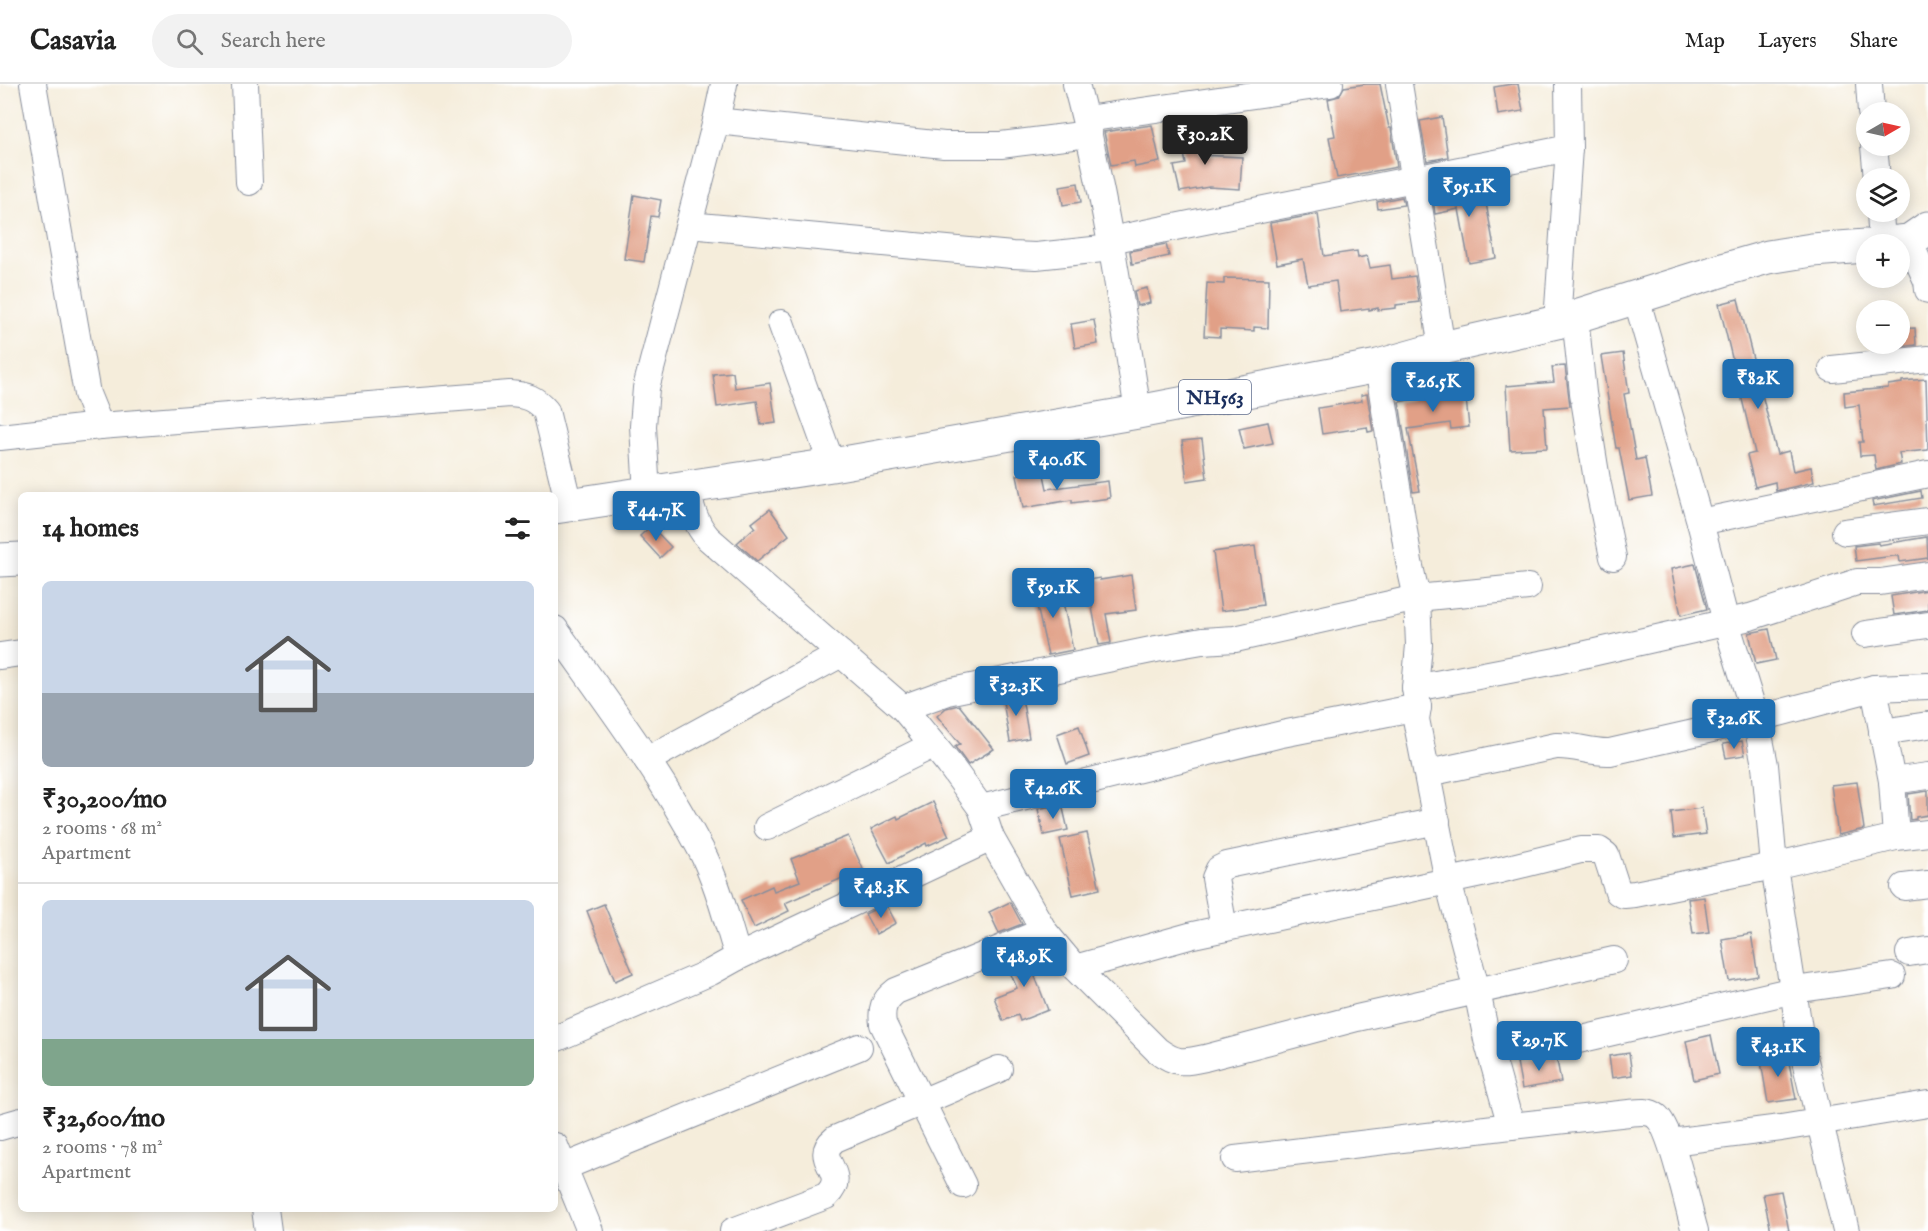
<!DOCTYPE html>
<meta charset="utf-8">
<style>
:root{--surface:#fff;--page:#f2f2f2;--text:#222;--muted:#767676;--line:#e0e0e0;--accent:#1f6fb2}
body{margin:0;font-family:"IM FELL English",serif;background:var(--page);color:var(--text);height:100vh;display:flex;flex-direction:column;font-size:22px;white-space:nowrap}
*{box-sizing:border-box;margin:0}
p{font-size:20px;color:var(--muted)}
.icon{flex:none;width:33px;height:33px;fill:none;stroke:currentColor;stroke-width:2;stroke-linecap:round;stroke-linejoin:round}
.map{position:relative;flex:1;overflow:hidden}
.side{position:absolute;left:18px;top:408px;width:540px;height:720px;display:flex;flex-direction:column;background:var(--surface);border-radius:9px;box-shadow:0 3px 15px #0003}
.side>*{flex:none}
.needle{width:39px;rotate:81deg}
.controls{position:absolute;left:1856px;top:18px;display:grid;gap:12px}
.controls a{display:grid;place-items:center;width:54px;height:54px;border-radius:50%;background:var(--surface);box-shadow:0 3px 15px #0003;font-size:30px}
.price{position:absolute;translate:-50% -51px;padding:0 14px;border-radius:6px;background:var(--accent);color:#fff;font-size:20px;line-height:39px;filter:drop-shadow(0 2px 3px #0008)}
.price::after{content:'';position:absolute;left:50%;top:36px;width:18px;height:14px;margin-left:-9px;background:inherit;clip-path:polygon(0 0,100% 0,50% 100%)}
.price.selected{background:#222;color:#fff}
ul{padding:0;list-style:none}
li{display:grid;align-content:center;gap:12px;height:318px;padding:0 24px}
li+li{border-top:2px solid var(--line)}
li span{display:grid;place-items:center;height:186px;border-radius:9px;color:#555}
li>.icon{margin-inline-start:auto}
span .icon{width:108px;height:108px;fill:#fffc;stroke-width:1}
li b{font-size:26px}
h2{display:flex;justify-content:space-between;align-items:center;height:72px;padding:0 24px;font-size:26px}
header{display:flex;align-items:center;gap:36px;box-sizing:border-box;height:84px;padding:0 30px;background:var(--surface);border-bottom:2px solid var(--line)}
header strong{font-size:28px}
nav{display:flex;gap:33px;margin-inline-start:auto;font-size:21px}
.search{width:420px;height:54px;background:var(--page);display:flex;align-items:center;gap:15px;box-sizing:border-box;padding:0 21px;border-radius:33px;color:var(--muted);font-size:22px}
.map>svg:first-child{display:block}
.building{fill:#e1a087}
.lines{fill:none;stroke-linecap:round;stroke-linejoin:round}
.minor-casing{stroke:#888e9c;stroke-width:28}
.highway-casing{stroke:#888e9c;stroke-width:35}
.minor{stroke:#fff;stroke-width:26}
.highway{stroke:#fff;stroke-width:33}
.labels{text-anchor:middle;stroke-width:5;stroke-linejoin:round;paint-order:stroke}
.shield{fill:#fff;stroke:#5f6d8e;stroke-width:1.5}
.shield-label{font-size:20px;font-weight:bold;fill:#1b2f5e}
</style>
<header>
<strong>Casavia</strong>
<div class="search"><svg class="icon" aria-label="search" viewBox="0 0 24 24"><circle cx="10" cy="10" r="6"/><path d="M15 15l6 6"/></svg>Search here</div>
<nav><a>Map</a><a>Layers</a><a>Share</a></nav>
</header>
<div class="map">
<svg width="1928" height="1147" viewBox="0 0 1928 1147">
<rect width="100%" height="100%" fill="#fff"/>
<filter id="ink" filterUnits="userSpaceOnUse"><feTurbulence type="fractalNoise" baseFrequency=".0167" numOctaves="2"/><feDisplacementMap in="SourceGraphic" scale="12" xChannelSelector="R" yChannelSelector="G"/><feConvolveMatrix kernelMatrix="1 2 1 2 8 2 1 2 1" color-interpolation-filters="sRGB"/></filter>
<filter id="wash" filterUnits="userSpaceOnUse"><feTurbulence type="fractalNoise" baseFrequency=".008" numOctaves="4" result="noise"/><feDisplacementMap in="SourceGraphic" scale="24" xChannelSelector="R" yChannelSelector="G"/><feGaussianBlur stdDeviation="1.35" result="paint"/><feColorMatrix in="noise" values="0 0 0 0 0 0 0 0 0 0 0 0 0 0 0 0 0 1.4 0 .05"/><feComposite in="paint" operator="in"/></filter>
<g filter="url(#wash)">
<rect width="100%" height="100%" fill="#f5eddb"/>
<g id="blocks">
<g class="building">
<path d="M1365 0H1380L1389 44H1391L1397 83 1337 94 1329 53 1335 52 1328 15 1339 12 1344 3Z"/>
<path d="M1512 0H1518L1523 27 1498 31 1494 3Z"/>
<path d="M1442 33 1448 73 1427 77 1420 37Z"/>
<path d="M1192 35 1199 71 1242 73 1240 105 1209 103 1180 108 1174 82 1186 80 1178 37Z"/>
<path d="M1152 41 1160 78 1135 83 1134 77 1111 81 1104 48Z"/>
<path d="M1482 97 1496 174 1469 179 1459 125 1435 130 1432 107Z"/>
<path d="M1078 99 1081 118 1063 121 1060 102Z"/>
<path d="M634 111 661 116 658 133 651 132 644 178 624 175Z"/>
<path d="M1402 113 1404 121 1378 125 1377 118Z"/>
<path d="M1318 130 1324 172 1357 167 1358 174 1367 172 1370 184 1390 181 1392 195 1415 192 1419 218 1396 221V224L1378 226V224L1369 226V224L1340 228 1336 197 1308 201 1303 175 1277 180 1270 139Z"/>
<path d="M1166 160 1169 172 1132 180 1130 167Z"/>
<path d="M1224 194 1269 195 1268 244 1254 243V247L1220 245V253L1204 252 1207 199 1224 200Z"/>
<path d="M1147 204 1150 219 1137 222 1134 207Z"/>
<path d="M1738 215 1777 370 1789 367 1793 387 1811 383 1814 398 1776 407 1775 398 1755 403 1747 371 1755 369 1719 220Z"/>
<path d="M1094 236 1098 260 1075 264 1071 240Z"/>
<path d="M1915 244 1916 261 1899 263V245Z"/>
<path d="M1623 269 1629 309 1624 310 1636 376 1645 374 1652 412 1629 416 1619 364H1616L1601 272Z"/>
<path d="M1565 282 1570 322 1544 324 1547 364 1510 366 1506 302 1554 298 1552 283Z"/>
<path d="M733 288 735 304 770 299 776 339 761 341 757 317 717 323 713 290Z"/>
<path d="M1926 295 1928 366 1899 369 1901 380 1876 386 1874 371 1860 372 1859 358H1863L1859 321 1845 323 1844 308 1888 304V301L1902 299V297Z"/>
<path d="M1464 296 1469 343 1451 345 1450 339 1408 345 1420 407 1413 408 1399 318 1414 315 1413 302Z"/>
<path d="M1367 310 1373 347 1368 348 1367 343 1322 350 1318 324 1362 317 1361 311Z"/>
<path d="M1268 338 1273 359 1244 365 1239 344Z"/>
<path d="M1202 355 1207 394 1187 397 1182 357Z"/>
<path d="M1043 386 1047 405 1108 397 1110 414 1072 419V416L1023 424 1017 391Z"/>
<path d="M1921 407 1922 414 1873 422 1872 417Z"/>
<path d="M770 425 789 451 757 477 737 459 755 443 752 439Z"/>
<path d="M651 442 671 463 660 474 640 452Z"/>
<path d="M1927 453 1928 474 1900 478 1899 472H1894L1856 477 1854 462 1878 459 1879 461Z"/>
<path d="M1255 462 1263 521 1221 527 1213 468Z"/>
<path d="M1695 480 1707 525 1681 531 1671 485Z"/>
<path d="M1131 491 1136 526 1106 530 1111 559 1099 561 1087 496 1100 494V496Z"/>
<path d="M1059 499 1073 566 1048 571 1033 504Z"/>
<path d="M1928 506V526L1894 531 1891 512Z"/>
<path d="M1769 545 1776 576 1756 580 1749 549Z"/>
<path d="M1021 608 1029 654 1010 658 1002 612Z"/>
<path d="M959 621 994 665 968 681 955 663 960 660 937 632 946 624Z"/>
<path d="M1079 642 1089 672 1067 680 1057 650Z"/>
<path d="M1742 657 1745 671 1726 674 1723 660Z"/>
<path d="M1857 698 1864 745 1838 751 1831 701Z"/>
<path d="M1928 707V731L1916 733V735L1910 736 1908 710Z"/>
<path d="M933 718 949 752 927 762 926 759 889 779 871 745 897 732 898 735Z"/>
<path d="M1062 720 1068 746 1044 751 1038 725Z"/>
<path d="M1702 724 1706 750 1674 754 1671 728Z"/>
<path d="M1087 749 1100 805 1073 811 1060 755Z"/>
<path d="M848 752 863 785 785 819 789 827 754 844 741 816 772 802 774 807 800 797 791 775Z"/>
<path d="M1704 813 1709 848 1693 850 1688 815Z"/>
<path d="M1010 818 1022 840 999 849 989 828Z"/>
<path d="M604 820 633 889 615 897 587 827Z"/>
<path d="M886 820 896 839 876 850 865 830Z"/>
<path d="M1751 850 1758 892 1729 897 1722 855Z"/>
<path d="M1040 865 1049 883 1034 890 1048 926 1020 937 1018 931 1003 937 994 913 1017 904 1006 879Z"/>
<path d="M1711 951 1719 990 1694 996 1686 957Z"/>
<path d="M1787 968 1796 1015 1768 1019 1760 972Z"/>
<path d="M1629 969 1632 991 1612 994 1609 972Z"/>
<path d="M1556 971 1561 998 1522 1005 1517 978Z"/>
<path d="M1781 1107 1789 1147H1771L1763 1110Z"/>
</g>
</g>
</g>
<g filter="url(#ink)">
<use href="#blocks" fill-opacity="0" stroke="#888e9c" stroke-width="1.5"/>
<g class="lines">
<g class="minor-casing">
<g id="minor">
<path d="M33 0 87 310 100 342 510 310C526 311 535 314 546 327L569 421"/>
<path d="M245 0 249 98"/>
<path d="M1076 0C1105 108 1121 218 1138 328"/>
<path d="M1399 0 1442 264"/>
<path d="M1869 0 1871 28"/>
<path d="M1086 35 1330 0"/>
<path d="M716 37 944 61H1001L1089 50"/>
<path d="M1874 62 1877 94"/>
<path d="M1880 128 1882 160"/>
<path d="M689 141 1012 171 1036 172 1112 164"/>
<path d="M1110 156 1569 64"/>
<path d="M1909 157 1927 197 1928 206"/>
<path d="M1636 213 1700 438 1726 538 1756 635 1765 681 1774 782 1802 964 1846 1147"/>
<path d="M1575 232 1583 309 1597 396 1613 473"/>
<path d="M1557 238 1569 64 1568 0"/>
<path d="M781 239 832 381"/>
<path d="M1378 282 1409 478 1417 514 1419 561 1415 604 1418 623 1416 635 1448 797 1477 907 1487 956 1511 1042 1629 1029C1638 1028 1649 1026 1656 1032 1672 1044 1688 1125 1695 1147"/>
<path d="M1832 285 1928 275"/>
<path d="M0 353 100 342"/>
<path d="M686 404C691 422 695 440 708 454L903 624 949 680 981 724 991 754 1044 847 1075 884 1157 966C1176 980 1183 979 1205 974L1357 934 1614 876"/>
<path d="M647 410 643 342 646 304 716 37 724 0"/>
<path d="M1700 438 1928 390"/>
<path d="M1845 448 1928 437"/>
<path d="M555 545C606 617 660 688 701 766 718 799 727 838 738 873L711 888 555 955"/>
<path d="M1865 550 1928 541"/>
<path d="M0 572 21 569"/>
<path d="M1415 604 1556 577 1750 533 1857 498H1880L1928 491"/>
<path d="M1874 604 1892 697 1896 753"/>
<path d="M903 624 947 608 1156 565 1202 557 1235 555 1417 514 1528 503"/>
<path d="M1882 648 1928 641"/>
<path d="M647 676 841 570"/>
<path d="M1428 689 1556 662C1575 661 1591 669 1610 668L1756 635 1874 604 1928 602"/>
<path d="M1892 697 1928 692"/>
<path d="M981 724 1282 650 1418 623"/>
<path d="M767 743 933 661"/>
<path d="M1904 803 1928 800"/>
<path d="M1224 844 1215 794 1219 785 1227 781 1437 737"/>
<path d="M1909 869 1928 866"/>
<path d="M738 873 991 754"/>
<path d="M1075 884 1193 851 1500 786 1581 766H1599L1606 771 1618 808 1624 811 1635 810 1774 782 1896 753 1928 749"/>
<path d="M1578 956 1794 906 1892 892"/>
<path d="M0 1043 21 1037"/>
<path d="M1671 1058 1781 1044 1928 1020"/>
<path d="M555 1062 590 1147"/>
<path d="M1235 1075 1511 1042"/>
<path d="M564 1083 859 963"/>
<path d="M963 1101 883 940C881 925 883 917 896 907L1044 847"/>
<path d="M265 1125 268 1147"/>
<path d="M733 1147 826 1112C852 1088 809 1076 835 1055L999 985"/>
</g>
</g>
<g class="highway-casing">
<g id="highway">
<path d="M1878 160 1909 157 1928 144"/>
<path d="M555 423 832 381 1138 328 1378 282 1442 264 1557 238 1726 185 1768 173 1812 166 1866 162"/>
<path d="M0 476 21 475"/>
</g>
</g>
<use href="#minor" class="minor"/>
<use href="#highway" class="highway"/>
</g>
</g>
<g class="labels">
<rect class="shield" x="1179" y="296" width="72" height="34" rx="4.5"/>
<g class="shield-label">
<text x="1215" y="320">NH563</text>
</g>
</g>
</svg>
<div class="controls">
<a><svg class="needle" viewBox="-14 -14 28 28"><path d="M0-13l5 13h-10z" fill="#e53935"/><path d="M0 13l5-13h-10z" fill="#767676"/></svg></a>
<a><svg class="icon" aria-label="layers" viewBox="0 0 24 24"><path d="M12 4l9 5-9 5-9-5zM3 14l9 5 9-5"/></svg></a>
<a>+</a>
<a>−</a>
</div>
<b class="price selected" style="left:1205px;top:82px">₹30.2K</b>
<b class="price" style="left:1469px;top:134px">₹95.1K</b>
<b class="price" style="left:1758px;top:326px">₹82K</b>
<b class="price" style="left:1433px;top:329px">₹26.5K</b>
<b class="price" style="left:1057px;top:407px">₹40.6K</b>
<b class="price" style="left:656px;top:458px">₹44.7K</b>
<b class="price" style="left:1053px;top:535px">₹59.1K</b>
<b class="price" style="left:1016px;top:633px">₹32.3K</b>
<b class="price" style="left:1734px;top:666px">₹32.6K</b>
<b class="price" style="left:1053px;top:736px">₹42.6K</b>
<b class="price" style="left:881px;top:835px">₹48.3K</b>
<b class="price" style="left:1024px;top:904px">₹48.9K</b>
<b class="price" style="left:1539px;top:988px">₹29.7K</b>
<b class="price" style="left:1778px;top:994px">₹43.1K</b>
<section class="side">
<h2>14 homes<svg class="icon" aria-label="filters" viewBox="0 0 24 24"><path d="M4 7h16M4 17h16"/><circle cx="9" cy="7" r="2"/><circle cx="15" cy="17" r="2"/></svg></h2>
<ul>
<li><span style="background:linear-gradient(#c9d6e8 60%,#9aa5b1 0)"><svg class="icon" aria-label="home" viewBox="0 0 24 24"><path d="M3 11l9-7 9 7M6 9v11h12V9"/></svg></span><div><b>₹30,200/mo</b><p>2 rooms · 68 m²</p><p>Apartment</p></div></li>
<li><span style="background:linear-gradient(#c9d6e8 75%,#7fa58c 0)"><svg class="icon" aria-label="home" viewBox="0 0 24 24"><path d="M3 11l9-7 9 7M6 9v11h12V9"/></svg></span><div><b>₹32,600/mo</b><p>2 rooms · 78 m²</p><p>Apartment</p></div></li>
</ul>
</section>
</div>
